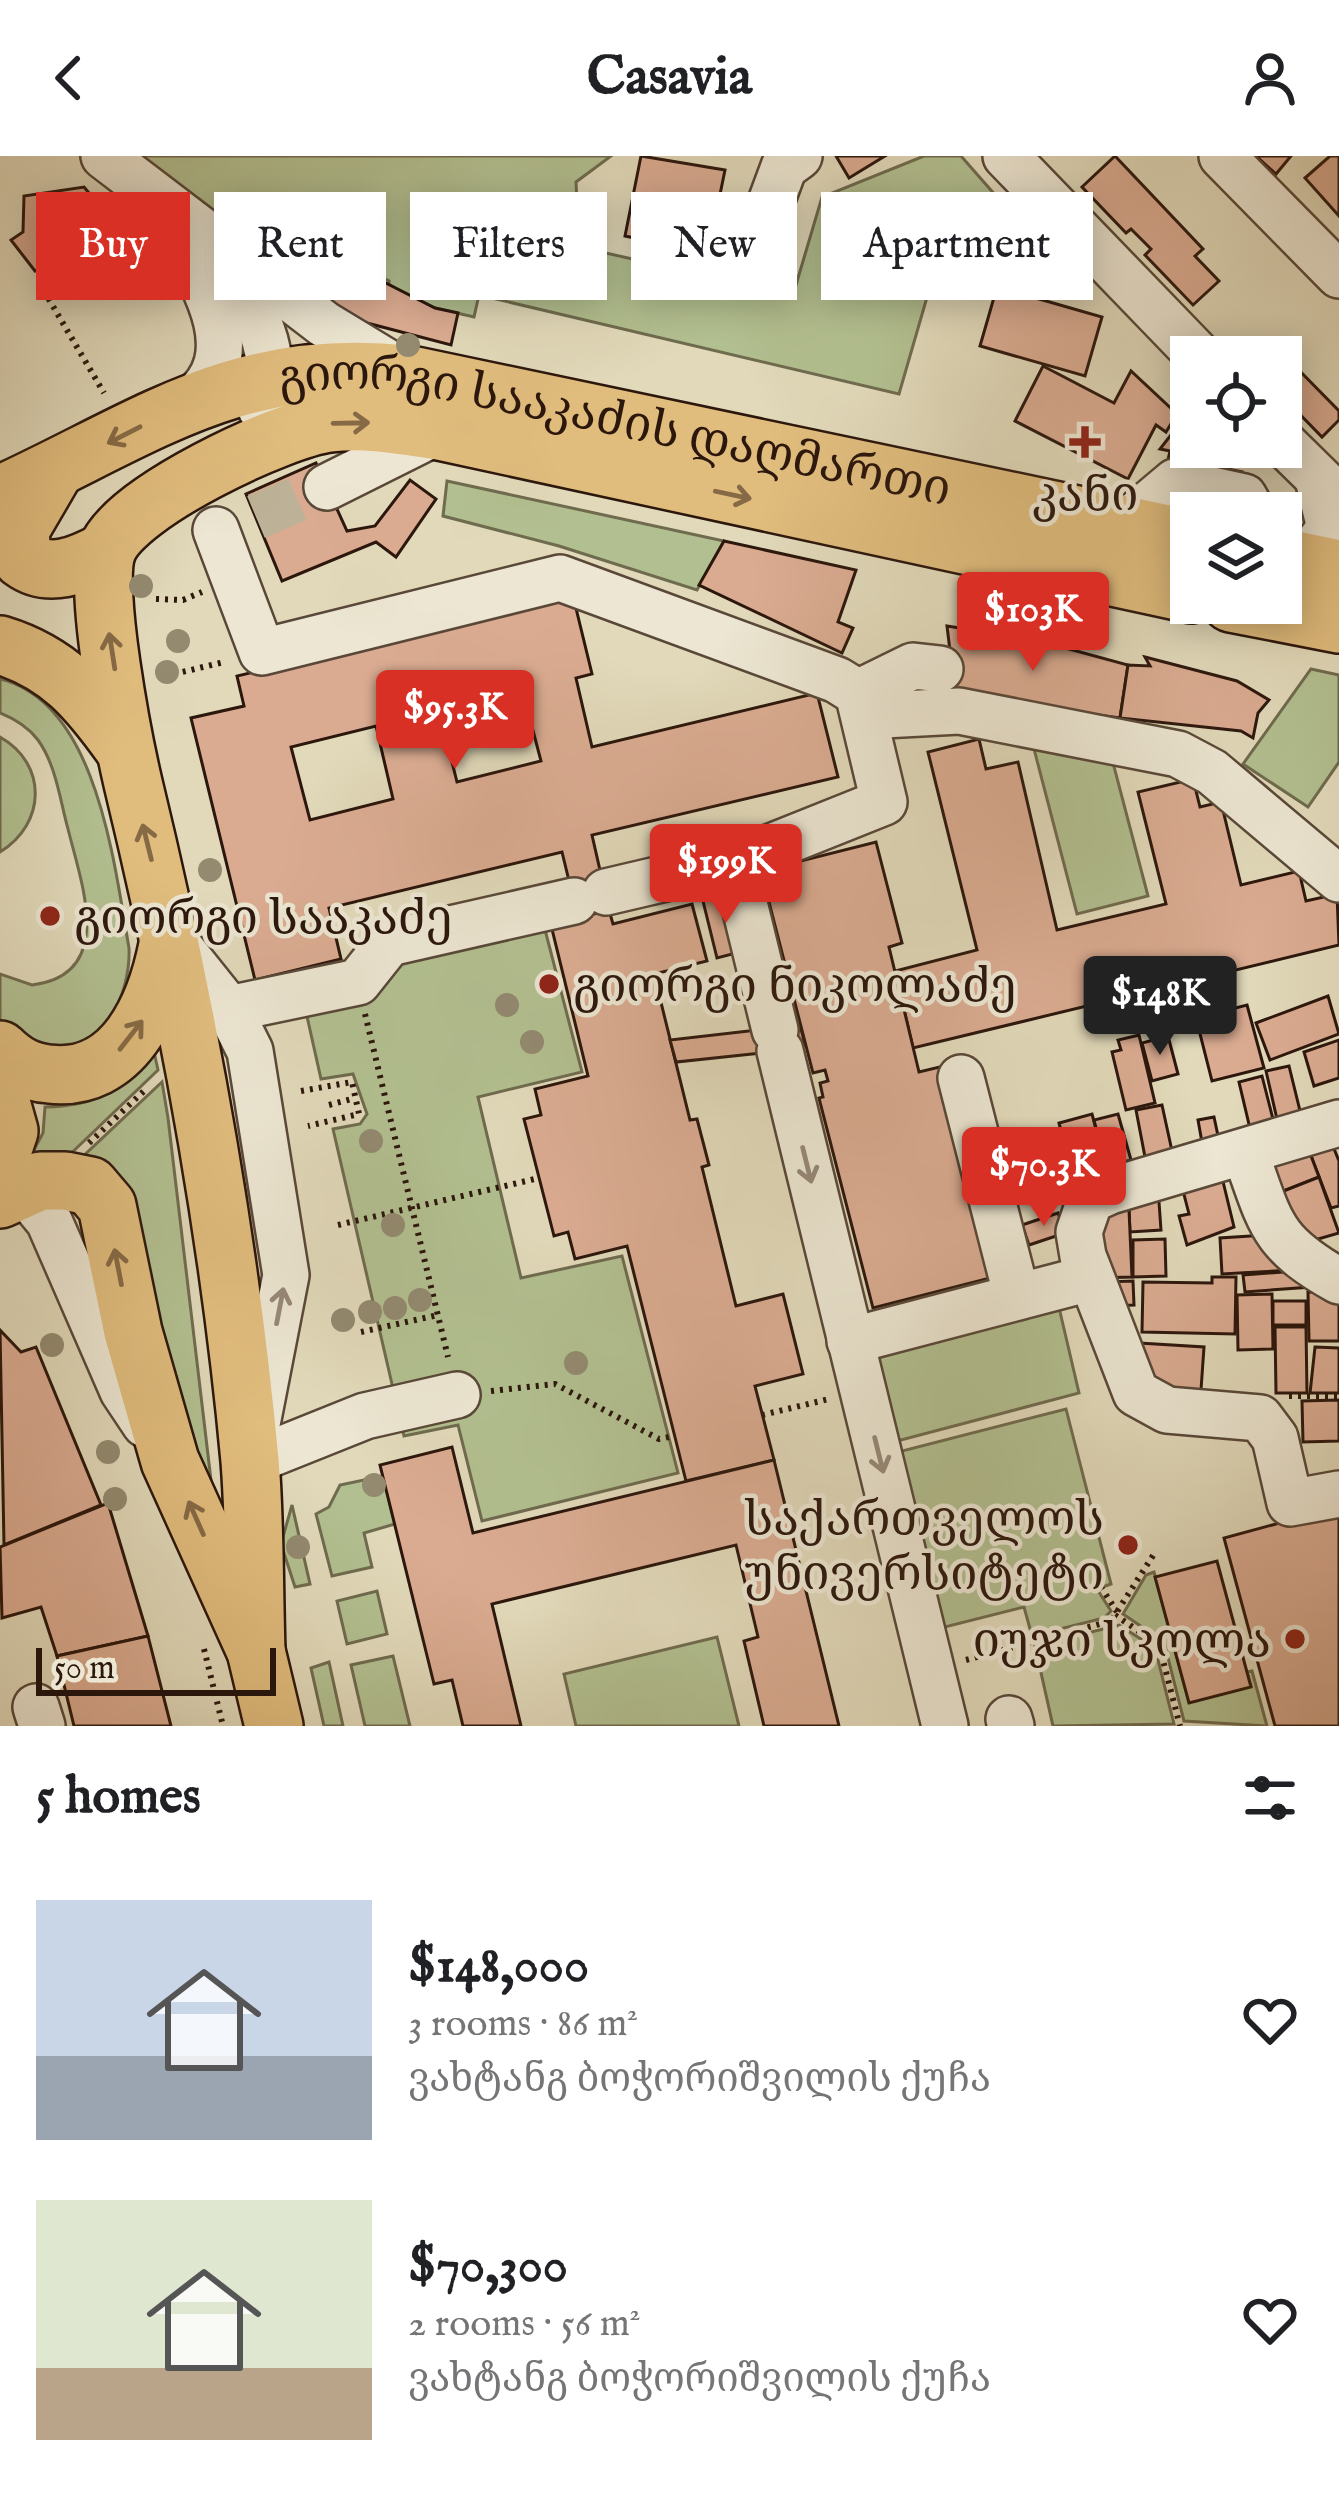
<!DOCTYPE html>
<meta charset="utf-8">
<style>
:root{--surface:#fff;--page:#f2f2f2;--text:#202124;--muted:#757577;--accent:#d93025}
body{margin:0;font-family:"IM FELL English","Noto Serif Georgian",serif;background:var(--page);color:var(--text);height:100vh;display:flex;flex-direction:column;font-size:45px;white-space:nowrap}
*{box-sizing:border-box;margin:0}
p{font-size:39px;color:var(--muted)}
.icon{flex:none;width:66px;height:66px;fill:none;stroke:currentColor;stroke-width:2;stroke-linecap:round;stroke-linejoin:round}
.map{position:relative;height:1570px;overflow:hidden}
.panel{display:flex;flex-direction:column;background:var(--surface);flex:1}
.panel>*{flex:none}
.guide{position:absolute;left:36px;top:36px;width:1269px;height:108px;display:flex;gap:24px}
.buttons{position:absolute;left:1170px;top:180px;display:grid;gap:24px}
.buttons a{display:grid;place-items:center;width:132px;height:132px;border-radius:0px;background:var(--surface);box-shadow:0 6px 30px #0003;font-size:60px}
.scale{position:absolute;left:36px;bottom:30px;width:240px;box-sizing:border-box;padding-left:12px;border:6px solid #2c170d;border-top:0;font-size:33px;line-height:42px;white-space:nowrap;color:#2c170d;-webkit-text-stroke:9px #ece6d2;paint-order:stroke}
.price{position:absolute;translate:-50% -102px;padding:0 27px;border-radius:12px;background:var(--accent);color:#fff;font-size:39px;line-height:78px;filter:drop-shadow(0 3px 6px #0008)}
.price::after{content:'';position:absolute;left:50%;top:72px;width:36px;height:27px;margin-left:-18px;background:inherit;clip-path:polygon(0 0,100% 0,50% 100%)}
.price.current{background:#222;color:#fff}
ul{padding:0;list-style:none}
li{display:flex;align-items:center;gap:36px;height:300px;padding:0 36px}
li span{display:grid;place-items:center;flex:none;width:336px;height:240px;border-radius:0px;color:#555}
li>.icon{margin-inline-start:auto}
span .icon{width:144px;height:144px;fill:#fffc;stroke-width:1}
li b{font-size:51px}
h2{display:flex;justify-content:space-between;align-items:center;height:144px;padding:0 36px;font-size:51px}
.chip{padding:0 42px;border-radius:0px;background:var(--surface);box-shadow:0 6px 30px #0003;font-size:42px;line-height:108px}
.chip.current{background:var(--accent);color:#fff}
header{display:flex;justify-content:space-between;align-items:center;height:156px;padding:0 36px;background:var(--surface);font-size:54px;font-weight:800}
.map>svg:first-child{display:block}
.green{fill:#b2bf90;stroke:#6f6b4e;stroke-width:3}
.building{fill:#daab91;stroke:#2c170d;stroke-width:3;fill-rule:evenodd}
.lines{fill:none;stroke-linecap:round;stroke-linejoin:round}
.minor-tunnel{stroke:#bdb297;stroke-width:45;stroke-dasharray:45 22;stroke-linecap:butt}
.minor-casing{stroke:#594838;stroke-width:50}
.major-casing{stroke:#2c170d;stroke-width:62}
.path{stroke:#2c170d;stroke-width:6;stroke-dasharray:3 6;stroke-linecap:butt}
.minor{stroke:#ece6d2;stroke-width:45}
.major{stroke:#e0bc7d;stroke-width:57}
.tree{fill:#938a70}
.oneway{stroke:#866a45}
.oneway2{stroke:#968979}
.poi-dot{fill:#8f2418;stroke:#ece6d2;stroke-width:4.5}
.labels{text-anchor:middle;stroke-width:9;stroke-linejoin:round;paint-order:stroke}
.street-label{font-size:48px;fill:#2c170d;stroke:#ece6d2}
.poi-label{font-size:48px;fill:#2c170d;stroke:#ece6d2;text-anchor:start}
</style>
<header><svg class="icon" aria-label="back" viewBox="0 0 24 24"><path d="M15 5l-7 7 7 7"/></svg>Casavia<svg class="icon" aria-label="person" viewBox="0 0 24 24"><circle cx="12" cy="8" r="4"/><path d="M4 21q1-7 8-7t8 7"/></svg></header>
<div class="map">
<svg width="1339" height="1570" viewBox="0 0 1339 1570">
<rect width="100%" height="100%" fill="#e1d9ba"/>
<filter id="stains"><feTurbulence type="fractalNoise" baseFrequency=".00167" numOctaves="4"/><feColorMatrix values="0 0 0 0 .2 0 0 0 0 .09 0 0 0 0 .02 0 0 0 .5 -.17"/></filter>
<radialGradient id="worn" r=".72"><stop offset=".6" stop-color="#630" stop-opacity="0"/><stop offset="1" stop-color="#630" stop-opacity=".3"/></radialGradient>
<g class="green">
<path d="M137 0H611L576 26 579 91 793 139 822 41 924 0H961L1018 65 934 117 899 238 479 139 474 161 435 152 389 130V125L250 55 235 74Z"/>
<path d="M447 325 724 385 697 434 559 390 443 360Z"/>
<path d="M1311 513 1339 519V606L1308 651 1243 608Z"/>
<path d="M0 523C97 546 114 707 129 792 131 837 103 904 45 894 30 892 14 883 0 878V818L32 829C117 819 81 726 68 673 60 644 56 609 38 584 28 571 15 563 0 557Z"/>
<path d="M0 581C48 608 46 668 0 696Z"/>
<path d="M1034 593 1112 603 1148 740 1077 758Z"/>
<path d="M543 766 582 916 478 941 521 1122 622 1100 678 1317 482 1365 458 1269 404 1280 333 973 360 968 367 958 353 918 321 923 306 856 408 800Z"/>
<path d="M154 896 158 914 61 1007 29 1003 43 977 45 951C93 950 125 936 154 896Z"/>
<path d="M162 926 168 962 213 1341 77 1006Z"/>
<path d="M1057 1143 1079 1237 886 1288 862 1193Z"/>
<path d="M1066 1253 1111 1428 1097 1433 1111 1455 1104 1462 1032 1480 1024 1451 941 1472 898 1296Z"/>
<path d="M383 1320 395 1368 364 1377 372 1411 332 1420 316 1358 329 1351 340 1329Z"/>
<path d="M292 1349 310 1428 295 1431 281 1388Z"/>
<path d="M1154 1416 1189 1546 1251 1530 1247 1516 1252 1515 1267 1570 1184 1565 1164 1486 1123 1458 1146 1419Z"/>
<path d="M377 1435 387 1478 347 1488 337 1445Z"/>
<path d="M1119 1469 1155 1492 1174 1568 1053 1570 1035 1490Z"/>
<path d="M717 1481 739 1570H576L564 1518Z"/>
<path d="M393 1500 410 1570H365L351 1509Z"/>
<path d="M329 1506 343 1570H324L311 1512Z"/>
</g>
<g class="building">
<path d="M641 0 725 14 708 97 625 80Z"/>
<path d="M836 0H885L849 22Z"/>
<path d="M1115 0 1203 93 1195 100 1219 125 1193 149 1145 99 1151 93 1131 73 1126 77 1082 31Z"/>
<path d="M1256 0H1291L1276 18Z"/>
<path d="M1330 0H1339V60L1305 22Z"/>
<path d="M84 31 108 60 92 75 102 89 88 113 64 129 49 107 35 115 11 84 23 76 24 40Z"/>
<path d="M252 55 289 82 273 104 236 77Z"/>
<path d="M329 98 435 152 458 157 451 189 367 167 304 130Z"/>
<path d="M997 131 1102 161 1085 220 980 190Z"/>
<path d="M1287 202 1339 255V264L1322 281 1281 239V208Z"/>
<path d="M1043 210 1114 247 1131 215 1177 258 1166 276 1156 269 1128 323 1015 265Z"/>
<path d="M1181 266 1191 275V291L1226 299 1223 312 1242 316 1235 347 1162 330 1170 295 1160 293Z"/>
<path d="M316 307 347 375 375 370 410 324 436 343 396 401 376 386 282 425 246 338Z"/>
<path d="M724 385 856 414 838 466 853 472 842 497 699 429Z"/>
<path d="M573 440 592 518 576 522 592 591 817 537 838 621 592 679 609 754 578 762 562 696 329 752 341 803 255 824 191 562 244 550 237 520ZM522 533 541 605 457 626 439 554ZM376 570 393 643 310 664 291 591Z"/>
<path d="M947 470 1036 484 1128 509 1120 562 938 537 952 511Z"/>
<path d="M1145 501 1237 525 1269 544 1258 557 1253 582 1241 575 1120 562 1128 509 1150 510Z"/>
<path d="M979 583 986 613 1018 606 1057 774 1166 748 1138 636 1193 623 1200 651 1221 646 1241 729 1299 715 1306 745 1337 738 1339 789 913 892 895 815 977 794 928 596Z"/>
<path d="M876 686 902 787 889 791 919 916 948 909 1002 1119 873 1152 819 942 823 941 820 927 828 925 825 914 813 917 761 715Z"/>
<path d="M734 737 748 794 717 802 703 745Z"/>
<path d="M692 748 707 805 654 818 690 964 697 963 709 1009 702 1011 736 1150 783 1138 803 1218 755 1230 774 1304 686 1325 627 1090 575 1103 568 1076 554 1080 524 963 541 959 535 933 588 920 551 769 609 754 613 768Z"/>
<path d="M1328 840 1339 878 1270 904 1256 867Z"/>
<path d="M1247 849 1264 912 1212 925 1196 862Z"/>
<path d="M800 869 805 889 780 895 676 906 670 884Z"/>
<path d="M1139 879 1155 947 1126 954 1112 896 1121 894 1118 884Z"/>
<path d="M1168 880 1178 918 1152 925 1142 887Z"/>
<path d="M1339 884V922L1314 930 1304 896Z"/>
<path d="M1289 910 1303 967 1279 972 1266 915Z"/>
<path d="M1262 920 1276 975 1252 981 1239 926Z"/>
<path d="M1162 949 1172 995 1145 1001 1136 954Z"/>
<path d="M1092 958 1106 1011 1073 1020 1059 967Z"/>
<path d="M1118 958 1131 1004 1106 1011 1094 964Z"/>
<path d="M1214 961 1220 989 1203 992 1198 964Z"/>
<path d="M1022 973 1038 1034 1010 1042 994 981Z"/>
<path d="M1330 983 1339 1005V1050L1331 1052 1308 992Z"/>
<path d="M1308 992 1319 1021 1276 1038 1261 1008Z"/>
<path d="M1054 994H1066L1067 1021H1055Z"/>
<path d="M1219 1009 1234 1071 1187 1089 1179 1060 1189 1058 1179 1019Z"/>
<path d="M1319 1021 1339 1077 1308 1086 1281 1036Z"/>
<path d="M1158 1032 1161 1074 1130 1076 1129 1054 1118 1055Z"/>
<path d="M1129 1054 1132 1121 1097 1122 1094 1055Z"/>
<path d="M1058 1057 1065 1077 1029 1089 1022 1069Z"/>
<path d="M1266 1079 1292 1114 1222 1118 1220 1082Z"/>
<path d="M1165 1083 1166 1120 1133 1121V1084Z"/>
<path d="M1310 1114 1311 1131 1245 1136 1243 1119Z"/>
<path d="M1212 1121H1236L1235 1178 1142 1176 1143 1126 1212 1127Z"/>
<path d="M1133 1125 1134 1149 1104 1150 1103 1126Z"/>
<path d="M1308 1136H1339V1185H1309Z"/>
<path d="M1272 1138 1273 1193 1238 1194 1237 1139Z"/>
<rect x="1273" y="1145" width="33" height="24"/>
<path d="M1275 1171H1306L1307 1237H1276Z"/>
<path d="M0 1174 21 1196 36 1191 101 1349 4 1389Z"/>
<path d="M1139 1187 1204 1191 1201 1234 1136 1230Z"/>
<path d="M1315 1191 1339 1192V1237H1310Z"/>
<path d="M1339 1244V1285L1303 1286 1302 1245Z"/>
<path d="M452 1291 473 1377 774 1304 839 1570H764L744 1485 758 1481 736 1389 492 1448 521 1570H463L452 1524 434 1528 380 1309Z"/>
<path d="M108 1347 148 1480 57 1500 41 1451 2 1462 0 1391Z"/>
<path d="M1339 1351V1570H1275L1224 1382Z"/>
<path d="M1217 1405 1251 1531 1189 1547 1155 1421Z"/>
<path d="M148 1480 171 1570H74L57 1500Z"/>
</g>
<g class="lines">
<path class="minor-tunnel" d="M256 361 327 331"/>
<g class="minor-casing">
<g id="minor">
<path d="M104 0 324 168 403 216"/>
<path d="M1006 0 1200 201"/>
<path d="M1222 0 1339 119"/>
<path d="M162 53C190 108 256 191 193 243"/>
<path d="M750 103 784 11 799 0"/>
<path d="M222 104C251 147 286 200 261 253"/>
<path d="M1281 285 1339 342"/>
<path d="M327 331 439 275"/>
<path d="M1124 369 1175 326 1244 341 1253 357"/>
<path d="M216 374 262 496 560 422 837 524 858 537 884 646 734 706 606 736"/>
<path d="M1291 403 1315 392 1330 372 1318 323"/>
<path d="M858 537 913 510 940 513"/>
<path d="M864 560 959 555 1178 598 1212 616 1339 723"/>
<path d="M734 706 775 874"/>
<path d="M169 778 229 853 250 895 286 1119 257 1268"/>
<path d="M229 853 358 826 389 787 574 745"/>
<path d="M780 895 945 1570"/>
<path d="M961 922 1017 1141"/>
<path d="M1339 967 1110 1035 1090 1044 1079 1076 1083 1100 1136 1237 1167 1254 1260 1262 1275 1282 1290 1347 1339 1338"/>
<path d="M1245 996C1271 1068 1270 1086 1339 1125"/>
<path d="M2 1008 49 1065 123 1235 145 1268"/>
<path d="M850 1185 1090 1122"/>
<path d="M250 1306 365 1260 457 1239"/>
<path d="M36 1551 42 1570"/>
<path d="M1009 1563 1011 1570"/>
</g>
</g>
<g class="major-casing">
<g id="major">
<path d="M55 314 20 374 22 403C49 423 80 409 106 395"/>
<path id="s1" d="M0 339C146 272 236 200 406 218L1191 383"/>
<path d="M1281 401 1339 413"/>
<path d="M1231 447 1339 468"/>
<path d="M0 489C59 507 88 542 123 591"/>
<path d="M0 894C14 908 28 916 49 918 124 927 156 850 168 789"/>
<path d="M0 943 9 975 0 1002"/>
<path d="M0 1043 40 1025H65L90 1030 107 1050 133 1176 170 1305 256 1495 274 1570"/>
<path d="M256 1495C254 1432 255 1368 250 1305 229 1076 187 850 133 627 123 584 93 431 107 394 124 347 282 272 331 267 367 263 403 270 439 275L1191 438"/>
</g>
</g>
<g class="path">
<path d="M44 135 104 237"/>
<path d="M156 443 183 444 202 436"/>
<path d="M174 518 224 506"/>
<path d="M365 858 448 1201"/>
<path d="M301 935 352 926 359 958 308 970"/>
<path d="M329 949 355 942"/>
<path d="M89 987 145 934"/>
<path d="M338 1069 539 1022"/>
<path d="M361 1176 438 1159"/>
<path d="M491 1235 555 1228 659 1283 674 1280"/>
<path d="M1289 1240H1339"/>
<path d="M762 1259 829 1243"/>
<path d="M1101 1431 1117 1456"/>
<path d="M1115 1459 1159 1489 1180 1570"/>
<path d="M204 1493 223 1570"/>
<path d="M966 1504 1111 1465 1154 1398"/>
</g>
<use href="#minor" class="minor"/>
<use href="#major" class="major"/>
</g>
<g class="tree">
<circle cx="408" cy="189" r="12"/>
<circle cx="141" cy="430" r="12"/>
<circle cx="178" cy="485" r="12"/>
<circle cx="167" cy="516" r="12"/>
<circle cx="210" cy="714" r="12"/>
<circle cx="507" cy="849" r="12"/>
<circle cx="532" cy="886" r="12"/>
<circle cx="371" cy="985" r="12"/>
<circle cx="393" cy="1069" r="12"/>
<circle cx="420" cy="1144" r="12"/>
<circle cx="395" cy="1152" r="12"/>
<circle cx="370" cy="1156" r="12"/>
<circle cx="343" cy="1164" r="12"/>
<circle cx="52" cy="1189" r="12"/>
<circle cx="576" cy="1207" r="12"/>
<circle cx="108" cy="1296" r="12"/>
<circle cx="374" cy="1329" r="12"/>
<circle cx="115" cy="1343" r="12"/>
<circle cx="298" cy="1391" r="12"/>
</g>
<defs><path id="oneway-shaft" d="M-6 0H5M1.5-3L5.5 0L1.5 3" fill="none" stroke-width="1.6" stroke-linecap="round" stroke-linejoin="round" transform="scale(3)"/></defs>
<g class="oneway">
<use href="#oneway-shaft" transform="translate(351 267) rotate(-1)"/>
<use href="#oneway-shaft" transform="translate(124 279) rotate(153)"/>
<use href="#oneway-shaft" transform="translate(733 339) rotate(12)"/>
<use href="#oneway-shaft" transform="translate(112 495) rotate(-99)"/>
<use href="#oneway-shaft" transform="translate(147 686) rotate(-104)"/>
<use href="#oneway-shaft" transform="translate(131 879) rotate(-52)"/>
<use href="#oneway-shaft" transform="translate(118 1111) rotate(-101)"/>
<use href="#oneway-shaft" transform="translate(196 1362) rotate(-114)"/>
</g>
<g class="oneway2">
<use href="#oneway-shaft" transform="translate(807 1009) rotate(76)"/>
<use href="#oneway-shaft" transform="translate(280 1150) rotate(-79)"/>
<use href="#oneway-shaft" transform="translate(879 1299) rotate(76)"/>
</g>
<g class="poi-dot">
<path d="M1079 268h12v12h12v12h-12v12h-12v-12h-12v-12h12z"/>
<circle cx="50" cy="760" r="12"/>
<circle cx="549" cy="828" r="12"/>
<circle cx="1128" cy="1389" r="12"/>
<circle cx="1295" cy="1483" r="12"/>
</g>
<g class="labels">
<g class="street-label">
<text dy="17" stroke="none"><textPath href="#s1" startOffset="645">გიორგი სააკაძის დაღმართი</textPath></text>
</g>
<g class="poi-label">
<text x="1085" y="354" text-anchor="middle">კანი</text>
<text x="74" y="777">გიორგი სააკაძე</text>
<text x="573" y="845">გიორგი ნიკოლაძე</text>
<text x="1104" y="1378" text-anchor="end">საქართველოს<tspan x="1104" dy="55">უნივერსიტეტი</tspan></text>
<text x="1271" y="1500" text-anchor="end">იუჯი სკოლა</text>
</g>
</g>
<rect width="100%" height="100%" filter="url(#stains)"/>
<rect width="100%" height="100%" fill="url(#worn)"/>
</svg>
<div class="buttons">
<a><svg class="icon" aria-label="locate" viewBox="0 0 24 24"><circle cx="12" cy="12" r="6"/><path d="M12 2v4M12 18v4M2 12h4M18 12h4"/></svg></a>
<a><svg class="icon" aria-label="layers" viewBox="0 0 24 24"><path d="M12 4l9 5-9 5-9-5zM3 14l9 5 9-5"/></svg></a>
</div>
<div class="scale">50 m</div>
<b class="price" style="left:1033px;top:518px">$103K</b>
<b class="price" style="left:455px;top:616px">$95.3K</b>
<b class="price" style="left:726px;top:770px">$199K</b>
<b class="price current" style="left:1160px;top:902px">$148K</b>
<b class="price" style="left:1044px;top:1073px">$70.3K</b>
<div class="guide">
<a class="chip current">Buy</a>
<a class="chip">Rent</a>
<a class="chip">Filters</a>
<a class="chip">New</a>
<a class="chip">Apartment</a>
</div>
</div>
<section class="panel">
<h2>5 homes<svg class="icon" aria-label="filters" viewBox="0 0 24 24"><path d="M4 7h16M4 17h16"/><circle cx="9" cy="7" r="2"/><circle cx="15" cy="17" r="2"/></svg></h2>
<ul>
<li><span style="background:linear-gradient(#c9d6e8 65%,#9aa5b1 0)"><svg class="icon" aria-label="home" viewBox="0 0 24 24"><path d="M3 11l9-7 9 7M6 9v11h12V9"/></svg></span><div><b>$148,000</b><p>3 rooms · 86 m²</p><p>ვახტანგ ბოჭორიშვილის ქუჩა</p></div><svg class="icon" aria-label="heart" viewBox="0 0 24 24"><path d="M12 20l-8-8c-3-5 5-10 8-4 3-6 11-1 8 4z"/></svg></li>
<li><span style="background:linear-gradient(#dfe7d0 70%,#b9a48a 0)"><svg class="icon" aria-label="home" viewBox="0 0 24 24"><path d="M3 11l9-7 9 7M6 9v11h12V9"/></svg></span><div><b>$70,300</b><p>2 rooms · 56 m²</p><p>ვახტანგ ბოჭორიშვილის ქუჩა</p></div><svg class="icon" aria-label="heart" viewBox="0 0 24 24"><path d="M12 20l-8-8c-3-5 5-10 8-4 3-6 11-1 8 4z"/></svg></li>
</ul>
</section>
